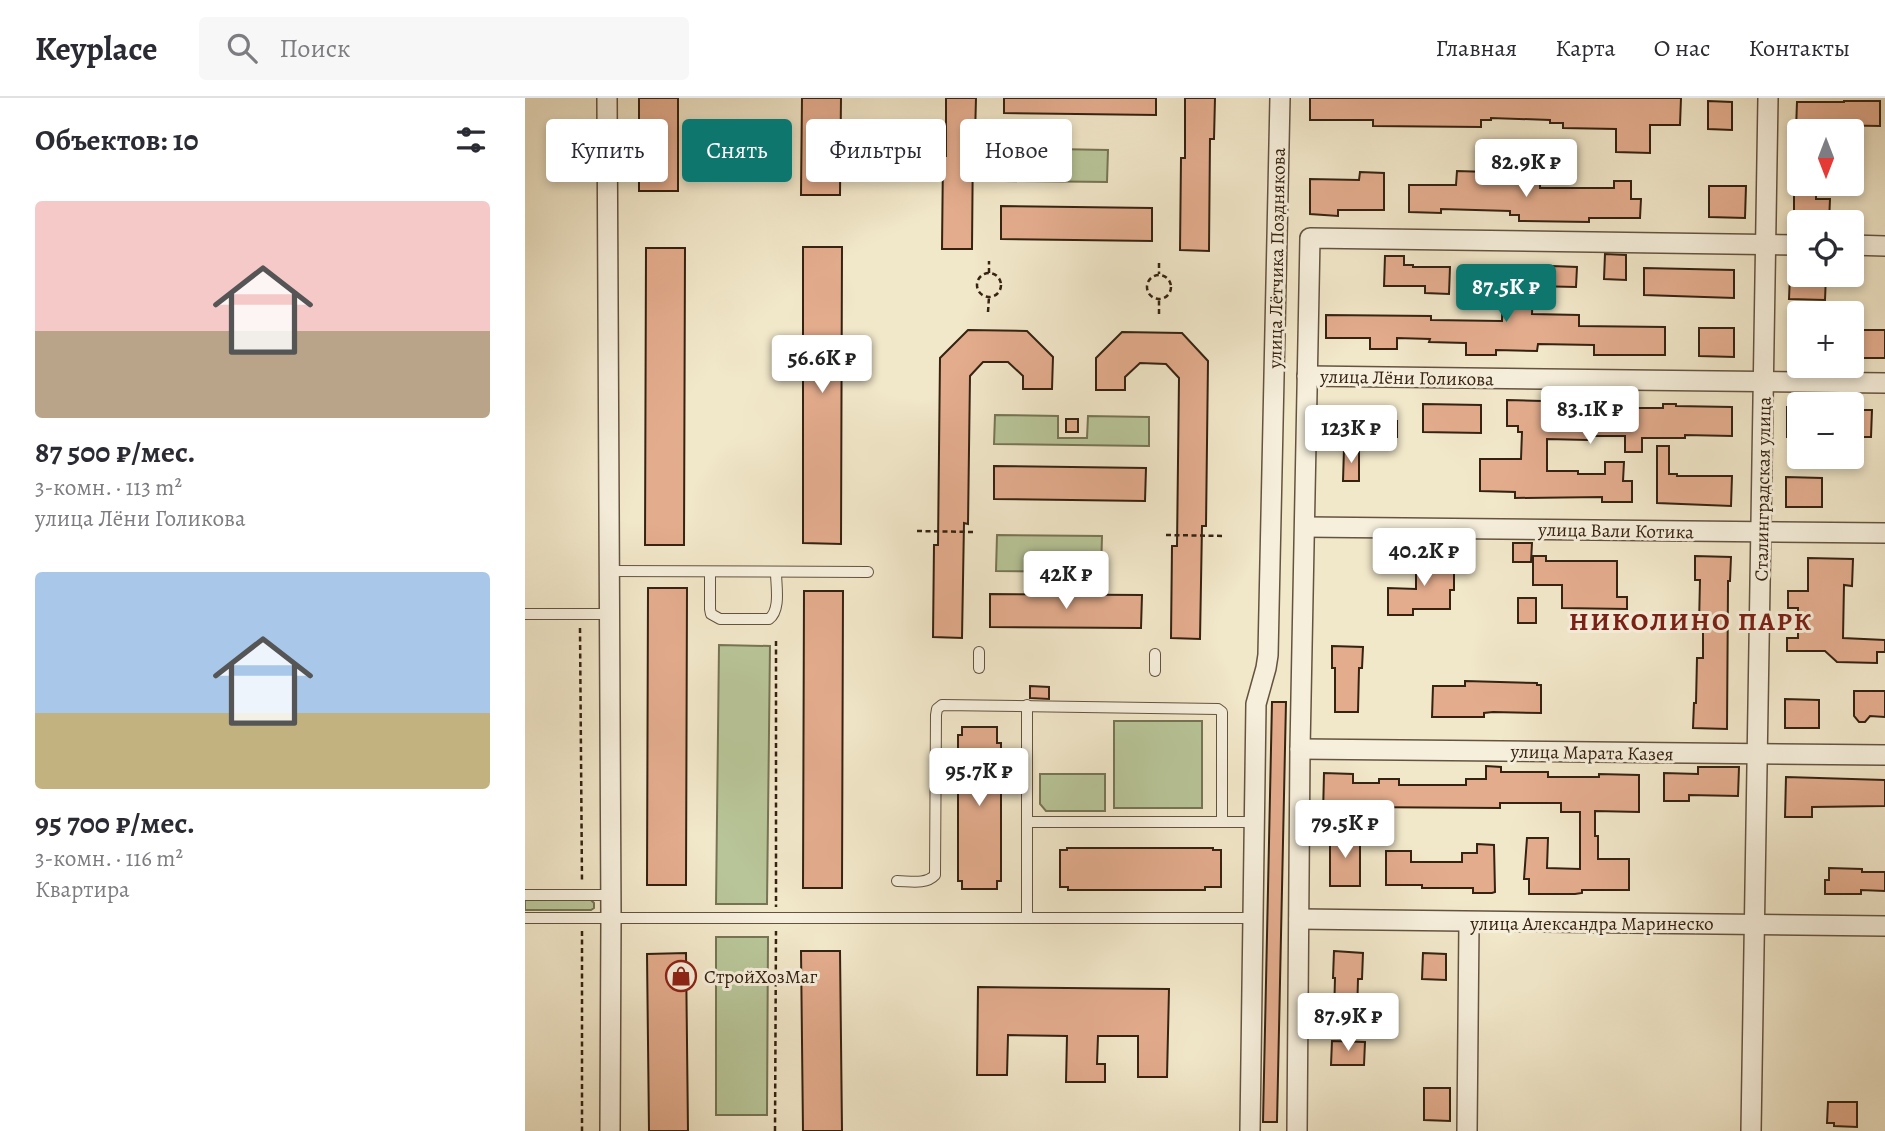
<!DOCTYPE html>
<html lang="ru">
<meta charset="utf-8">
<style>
:root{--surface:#fff;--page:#f7f7f7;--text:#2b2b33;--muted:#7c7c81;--line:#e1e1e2;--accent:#0f766e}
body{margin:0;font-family:Alegreya,serif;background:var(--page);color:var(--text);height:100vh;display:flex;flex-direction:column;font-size:26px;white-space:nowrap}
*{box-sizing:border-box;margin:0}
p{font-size:23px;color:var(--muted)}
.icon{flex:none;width:38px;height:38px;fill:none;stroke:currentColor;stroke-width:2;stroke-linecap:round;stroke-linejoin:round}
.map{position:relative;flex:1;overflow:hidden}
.side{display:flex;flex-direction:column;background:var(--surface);width:525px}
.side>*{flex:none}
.banner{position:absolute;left:21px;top:21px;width:665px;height:63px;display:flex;gap:14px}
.needle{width:46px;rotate:180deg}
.buttons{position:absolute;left:1262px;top:21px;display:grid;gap:14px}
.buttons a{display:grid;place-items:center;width:77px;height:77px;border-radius:7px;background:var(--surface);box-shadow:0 4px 10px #0003;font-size:35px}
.price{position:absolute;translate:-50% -60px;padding:0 16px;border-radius:7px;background:#fff;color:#222;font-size:23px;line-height:46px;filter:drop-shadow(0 2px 4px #0008)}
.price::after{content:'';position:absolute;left:50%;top:42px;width:21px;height:16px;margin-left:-10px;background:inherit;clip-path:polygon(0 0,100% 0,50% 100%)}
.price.on{background:var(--accent);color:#fff}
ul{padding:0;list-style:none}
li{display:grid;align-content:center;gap:14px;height:371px;padding:0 35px}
li span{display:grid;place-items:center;height:217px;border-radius:7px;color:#555}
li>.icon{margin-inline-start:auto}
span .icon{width:126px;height:126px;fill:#fffc;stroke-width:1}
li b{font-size:30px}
h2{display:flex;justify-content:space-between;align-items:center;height:84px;padding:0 35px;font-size:30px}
.pill{padding:0 24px;border-radius:7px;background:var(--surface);box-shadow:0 4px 10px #0003;font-size:24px;line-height:63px}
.pill.on{background:var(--accent);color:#fff}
header{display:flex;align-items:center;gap:42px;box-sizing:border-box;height:98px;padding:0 35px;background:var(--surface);border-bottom:2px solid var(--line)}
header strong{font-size:33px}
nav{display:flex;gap:38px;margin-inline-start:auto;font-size:24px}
.search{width:490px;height:63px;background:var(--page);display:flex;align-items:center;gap:18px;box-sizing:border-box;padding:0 24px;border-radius:7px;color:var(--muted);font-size:26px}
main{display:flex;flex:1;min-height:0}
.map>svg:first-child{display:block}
.green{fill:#b8c598;stroke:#767454;stroke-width:2}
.building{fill:#e3ac8d;stroke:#352211;stroke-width:2}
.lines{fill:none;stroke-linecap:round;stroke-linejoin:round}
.lane-casing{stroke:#64533f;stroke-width:12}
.street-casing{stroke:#64533f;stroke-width:22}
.path{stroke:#352211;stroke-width:2.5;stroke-dasharray:5 3.5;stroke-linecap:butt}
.lane{stroke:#f6efdc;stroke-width:10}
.street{stroke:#f6efdc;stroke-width:19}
.labels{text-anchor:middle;stroke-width:6;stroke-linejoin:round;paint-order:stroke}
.street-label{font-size:19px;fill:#352211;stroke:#f6efdc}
.poi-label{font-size:19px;fill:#352211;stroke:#f6efdc;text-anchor:start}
.district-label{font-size:26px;font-weight:bold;letter-spacing:2px;fill:#7a1f14;stroke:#f6efdc}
</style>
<header>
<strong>Keyplace</strong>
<div class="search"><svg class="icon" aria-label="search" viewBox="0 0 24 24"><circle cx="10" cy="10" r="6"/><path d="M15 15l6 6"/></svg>Поиск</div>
<nav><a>Главная</a><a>Карта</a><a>О нас</a><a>Контакты</a></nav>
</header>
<main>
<section class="side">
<h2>Объектов: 10<svg class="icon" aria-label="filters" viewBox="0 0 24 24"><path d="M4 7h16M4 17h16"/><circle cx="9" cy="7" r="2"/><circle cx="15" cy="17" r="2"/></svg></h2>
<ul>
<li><span style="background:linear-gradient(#f6c9c9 60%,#b9a48a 0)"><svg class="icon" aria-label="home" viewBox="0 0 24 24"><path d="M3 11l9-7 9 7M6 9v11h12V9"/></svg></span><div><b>87 500 ₽/мес.</b><p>3-комн. · 113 m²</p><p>улица Лёни Голикова</p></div></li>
<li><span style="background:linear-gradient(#a9c7e8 65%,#c2b280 0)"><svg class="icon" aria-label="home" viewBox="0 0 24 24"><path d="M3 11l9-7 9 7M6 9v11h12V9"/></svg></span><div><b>95 700 ₽/мес.</b><p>3-комн. · 116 m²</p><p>Квартира</p></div></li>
</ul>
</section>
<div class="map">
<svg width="1360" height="1033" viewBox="0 0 1360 1033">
<rect width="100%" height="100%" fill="#f1e7c9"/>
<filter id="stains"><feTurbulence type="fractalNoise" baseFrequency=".00286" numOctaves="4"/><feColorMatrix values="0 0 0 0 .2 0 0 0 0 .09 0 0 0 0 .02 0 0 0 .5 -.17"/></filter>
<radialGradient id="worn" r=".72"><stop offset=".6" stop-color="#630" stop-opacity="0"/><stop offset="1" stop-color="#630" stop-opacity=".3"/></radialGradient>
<g class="green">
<path d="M479 50 583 52 582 84 479 83Z"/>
<path d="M470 317 533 318V340H562L563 318 624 319V348L469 346Z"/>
<path d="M472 437 577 438 576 474 471 473Z"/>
<path d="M194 547 245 548 242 806H191Z"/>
<rect x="589" y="623" width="88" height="87"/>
<path d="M515 676H580V713H521L515 706Z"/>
<path d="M0 802H66L69 805V810L66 812H0Z"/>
<path d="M191 839H243L242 1017H191Z"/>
</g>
<g class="building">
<rect x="114" y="0" width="39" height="93"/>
<path d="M277 0H316L315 97H276Z"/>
<path d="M421 0H451L450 38H448L447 151H417L418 58H421Z"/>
<path d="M479 0H631V17L479 15Z"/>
<path d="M660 0H690L689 41H685L684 153 655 152 656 60H660Z"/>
<path d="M785 0H1156L1155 27H1125V55L1091 54V31L1038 30V25H1025V22L966 20V22H956V29L848 28V22H785Z"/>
<path d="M1183 3 1207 4V32L1183 31Z"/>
<path d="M1319 3H1355V28L1296 27V32H1271L1272 4H1319Z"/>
<path d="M932 73 963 74 962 81 1015 82V90H1089V83H1106V101H1116L1115 120H1064V124L994 123V117H985V113L916 111V115L884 114V87H931Z"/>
<path d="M835 74 859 75V112H813V118L785 116V81L834 82Z"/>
<path d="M1184 88H1221L1220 120 1184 119Z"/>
<path d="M1269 94H1291V101H1305L1304 124H1269Z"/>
<path d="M476 108 627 110V143L476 141Z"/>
<path d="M278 149H317L316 446 278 445Z"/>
<path d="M121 150H160L159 447H120Z"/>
<path d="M1080 156 1101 157V182L1079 181Z"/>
<path d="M860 158H879V167H888V169H925L924 196 900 195V188H859Z"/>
<path d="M1027 168 1052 169 1051 189 1008 188 1007 216 1054 217V228L1140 229V257H1069V247L1013 246 1012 253 971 252V257H941V245L904 244 905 241 872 240V251H845V240H801V217L906 218V222L977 223 978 169 1027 170Z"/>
<path d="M1119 170 1209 172V200L1119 197Z"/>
<path d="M1265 177H1301L1300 202 1264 201Z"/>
<path d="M1174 230H1209V259L1174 258Z"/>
<path d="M443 232 502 233 528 259 527 291H498V278L483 264H458L445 278 443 426 439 425 437 540 408 539 409 447H413L415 260Z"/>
<rect x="1326" y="232" width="34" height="28"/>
<path d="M597 234 657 235 683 263 681 428H677L675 541 646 540 647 448H652L654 280 641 266 615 265 600 279V292H571V260Z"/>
<path d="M982 302 1017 303V309H1044V312H1080V306L1103 307V310H1138V306H1151V308L1207 309V338L1160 337V340H1117V354H1100V338H1063V342L1022 341V373H1053V376H1080V364H1099L1098 383H1107V404H1077V399L990 400V394L955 393V361H996L997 334H993V328H982Z"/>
<path d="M898 306 956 307V335L898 334Z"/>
<rect x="1262" y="309" width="12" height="30"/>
<path d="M1326 312H1347L1346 339H1326Z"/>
<path d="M848 316 863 317V323H872V339H837L838 323H847Z"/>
<rect x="541" y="321" width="12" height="13"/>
<path d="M1132 348H1144V376H1152V378H1207L1206 408 1132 405Z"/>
<path d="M819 350H834V383H818Z"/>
<path d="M469 368 621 370 620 403 469 401Z"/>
<path d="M1261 379 1297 380V409H1261Z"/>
<path d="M988 445H1007L1006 464H988Z"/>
<path d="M891 456H906V462H926L925 475H929V492H925V511H888V517H863V490L891 491Z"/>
<path d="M1008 458H1021V463H1092V499H1102V511L1037 510V487H1008Z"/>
<path d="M1170 458 1206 459 1205 483H1203V489L1202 631 1168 630 1169 605H1171L1172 560H1178V527H1174L1175 482H1170Z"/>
<path d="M1283 460 1328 461 1327 488 1319 487 1318 540 1360 542V554H1352V565L1312 564 1300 553H1262V540H1273V510H1263V493H1283Z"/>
<path d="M123 490H162L161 787H122Z"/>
<path d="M279 493H318L317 790H278Z"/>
<path d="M465 496 617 497 616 530 465 529Z"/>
<rect x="993" y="500" width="18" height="25"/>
<path d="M807 548 838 549 837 570H834L833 614H810V570H807Z"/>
<path d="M940 583 1012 585V587H1016V615L968 614 959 615V619H907L908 588H940Z"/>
<path d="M505 588 524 589V601L505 600Z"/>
<path d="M1329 593H1360V619L1345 618 1340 624H1334L1329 618Z"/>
<path d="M1260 601 1294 602V630H1260Z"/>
<path d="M747 604H761L752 1024H738Z"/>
<path d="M437 629H472V645H476V783H472V791H437V783H433V637H437Z"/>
<path d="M961 668 976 669V674H1023V679H1074V676L1114 677V714L1070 713V738H1073V761H1104V792H1057V795L1050 796H1004V781H999L1002 740H1023L1022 770 1055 771V714H1036V705H975V710L827 709 817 710V717H798L799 675 828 676V685H854V681H874V687H941V681H961Z"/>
<path d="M1173 669H1214L1213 698 1164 697V703H1139V675L1173 676Z"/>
<path d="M1261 679 1360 682V708L1287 709V719H1260Z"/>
<rect x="805" y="736" width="30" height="52"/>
<path d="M952 746 969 747 970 794 967 795H948V790H897V787H861V753H886V764H937V755H952Z"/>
<path d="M542 750H688V752H696V789H680V792H543V789H535V752H542Z"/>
<path d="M1304 770 1337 771V774H1360V793L1336 792V796H1300V782H1304Z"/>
<path d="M276 853H315L317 1033H278Z"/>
<path d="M809 853 838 855 837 881H833L832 918 809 917 810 880H808Z"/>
<path d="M161 855 163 1033H124L122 856Z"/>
<path d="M898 855 921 856V882L897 881Z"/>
<path d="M453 889 644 891 642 979H613V938H573L572 966H580V984H541L542 938 483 937 482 977H452Z"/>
<path d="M807 943 840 944 839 967H806Z"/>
<path d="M899 990H925V1023L899 1022Z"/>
<path d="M1303 1004H1332V1029L1309 1028V1025H1302Z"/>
</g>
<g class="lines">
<g class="lane-casing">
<g id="lane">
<path d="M84 473 343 474"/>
<path d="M185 474V511L186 516 195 521H244C256 512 251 488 251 474"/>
<path d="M0 516H84"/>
<path d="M454 570V554"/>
<path d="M630 573V556"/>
<path d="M502 607V820"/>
<path d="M502 724H729"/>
<path d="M372 783C384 783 401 787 410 777L411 617 412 611 417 607 693 611 697 614V724"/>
<path d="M0 797H86"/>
<path d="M0 820H728"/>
</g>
</g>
<g class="street-casing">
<g id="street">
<path d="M82 0 86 820 85 1033"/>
<path d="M1326 147 1360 148"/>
<path d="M782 278 1360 285"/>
<path d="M780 429 1360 435"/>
<path d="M775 651 1360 657"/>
<path d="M774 821 1360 828"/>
<path d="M725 1033 731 606 741 570 743 557 755 0"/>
<path d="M772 1033 775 651 785 140 1274 147"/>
<path d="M942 1033 944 824"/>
<path d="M1226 1033 1243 0"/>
</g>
</g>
<g class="path">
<path d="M634 165V176"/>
<circle cx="464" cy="187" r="12"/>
<path d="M464 175V163"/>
<circle cx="634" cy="189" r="12"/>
<path d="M463 214 464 199"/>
<path d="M634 216V202"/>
<path d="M392 433 450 434"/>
<path d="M641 437 700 438"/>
<path d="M55 530 57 785"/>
<path d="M251 543V809"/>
<path d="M57 833V1033"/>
<path d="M250 1033 251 833"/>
</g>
<use href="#lane" class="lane"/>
<use href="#street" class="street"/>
</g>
<defs>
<g id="shop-ring" transform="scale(1.575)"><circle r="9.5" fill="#f6efdc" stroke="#8f2418" stroke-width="1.5"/><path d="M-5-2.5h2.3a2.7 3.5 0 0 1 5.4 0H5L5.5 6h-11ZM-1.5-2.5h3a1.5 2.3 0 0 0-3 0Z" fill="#8f2418"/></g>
</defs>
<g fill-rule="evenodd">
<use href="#shop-ring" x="156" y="878"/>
</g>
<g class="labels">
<g class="street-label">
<text transform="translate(751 160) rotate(-89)" y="7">улица Лётчика Позднякова</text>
<text transform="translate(882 279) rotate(1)" y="7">улица Лёни Голикова</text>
<text transform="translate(1237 391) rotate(-89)" y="7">Сталинградская улица</text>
<text transform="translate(1091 432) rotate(1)" y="7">улица Вали Котика</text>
<text transform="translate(1067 654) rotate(1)" y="7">улица Марата Казея</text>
<text x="1067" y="832">улица Александра Маринеско</text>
</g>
<g class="poi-label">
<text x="179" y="885">СтройХозМаг</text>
</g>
<g class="district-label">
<text x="1166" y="532">НИКОЛИНО ПАРК</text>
</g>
</g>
<rect width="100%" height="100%" filter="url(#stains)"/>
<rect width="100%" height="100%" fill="url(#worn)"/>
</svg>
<div class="buttons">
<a><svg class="needle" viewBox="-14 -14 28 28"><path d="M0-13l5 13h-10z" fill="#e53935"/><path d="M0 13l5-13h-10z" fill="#7c7c81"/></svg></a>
<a><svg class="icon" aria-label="locate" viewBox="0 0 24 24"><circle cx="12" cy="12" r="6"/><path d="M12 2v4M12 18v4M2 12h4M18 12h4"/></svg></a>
<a>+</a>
<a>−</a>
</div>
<b class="price" style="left:1001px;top:101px">82.9K ₽</b>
<b class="price on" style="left:981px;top:226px">87.5K ₽</b>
<b class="price" style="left:297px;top:297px">56.6K ₽</b>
<b class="price" style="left:1065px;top:348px">83.1K ₽</b>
<b class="price" style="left:826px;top:367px">123K ₽</b>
<b class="price" style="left:899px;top:490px">40.2K ₽</b>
<b class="price" style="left:541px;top:513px">42K ₽</b>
<b class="price" style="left:454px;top:710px">95.7K ₽</b>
<b class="price" style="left:820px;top:762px">79.5K ₽</b>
<b class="price" style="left:823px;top:955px">87.9K ₽</b>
<div class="banner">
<a class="pill">Купить</a>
<a class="pill on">Снять</a>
<a class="pill">Фильтры</a>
<a class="pill">Новое</a>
</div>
</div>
</main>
